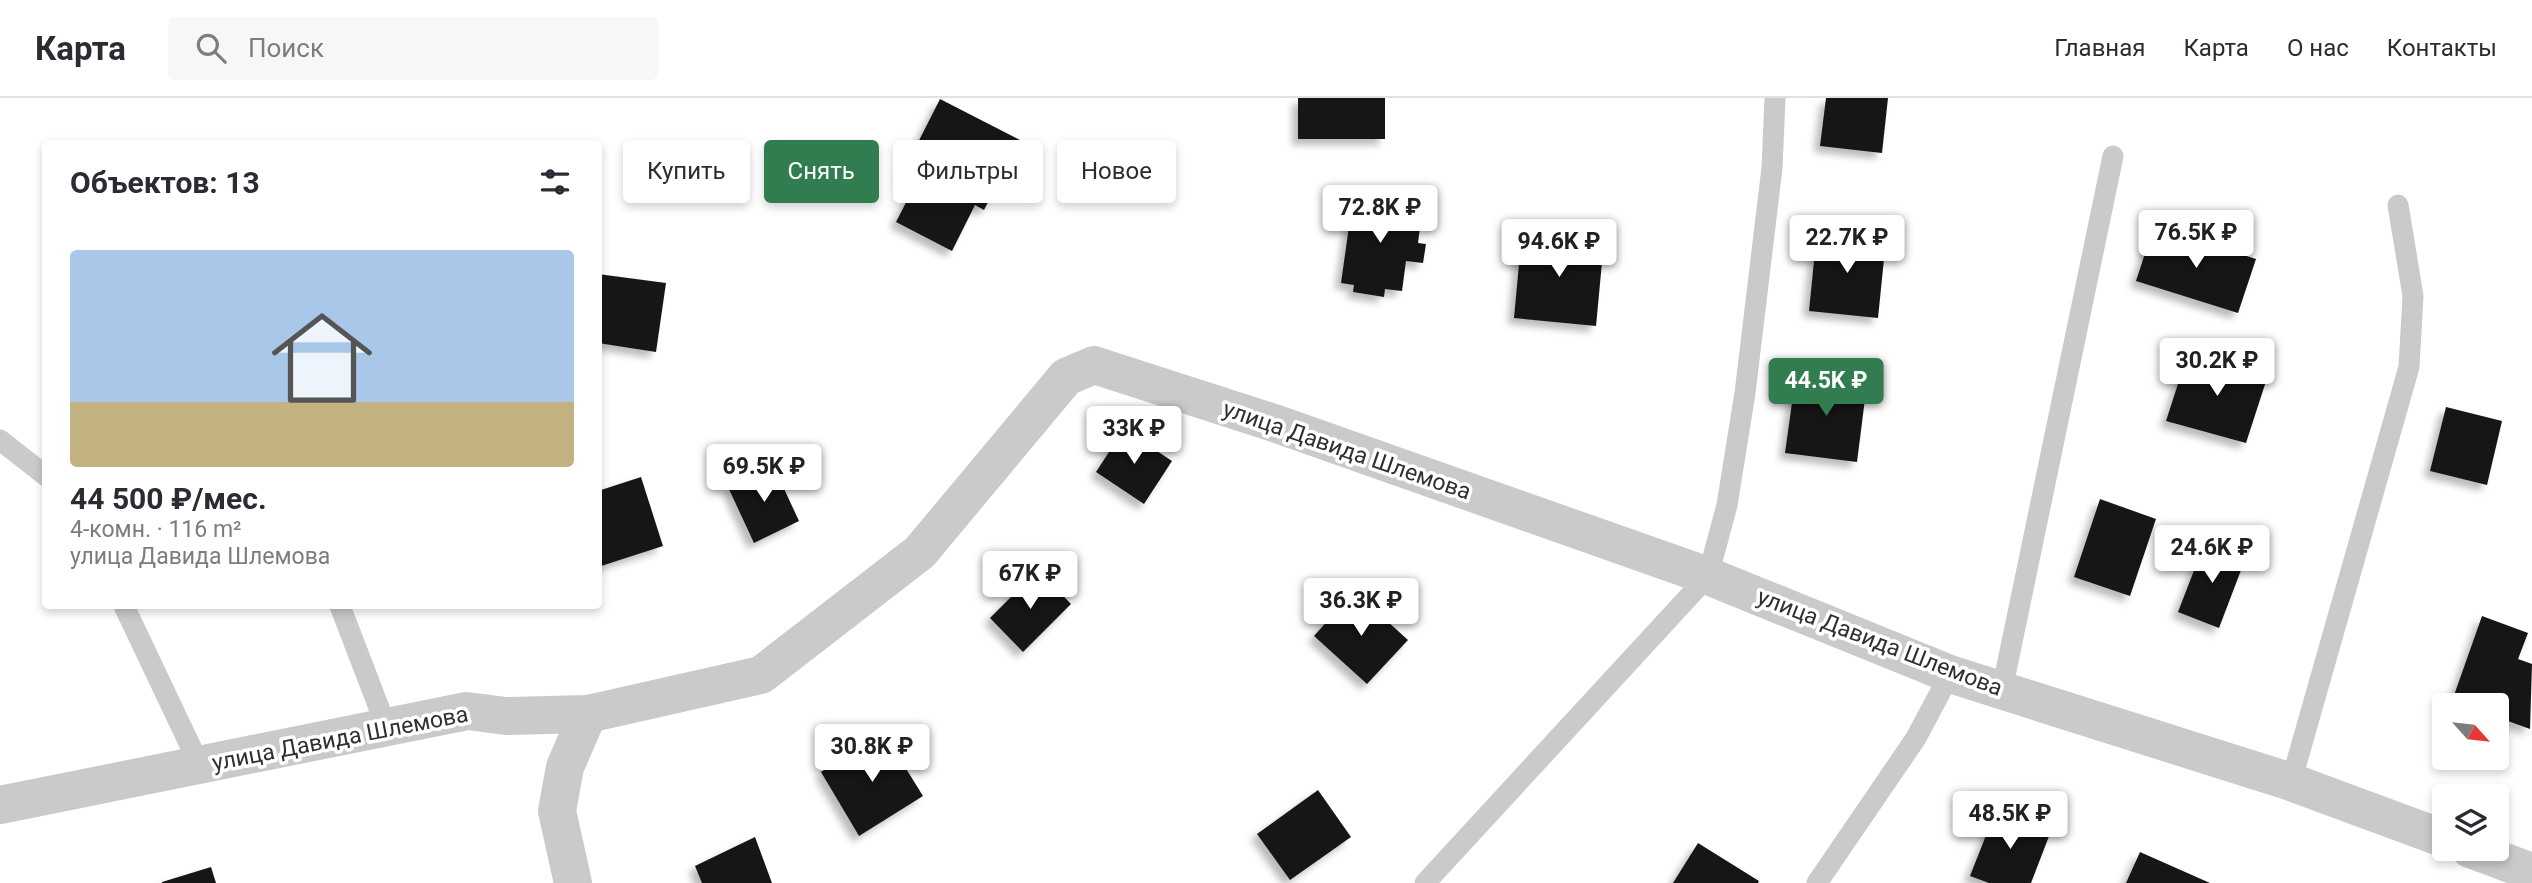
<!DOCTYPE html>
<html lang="ru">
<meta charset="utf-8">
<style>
:root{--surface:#fff;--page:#f7f7f7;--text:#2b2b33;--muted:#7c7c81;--line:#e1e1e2;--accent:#317d50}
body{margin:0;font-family:Roboto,sans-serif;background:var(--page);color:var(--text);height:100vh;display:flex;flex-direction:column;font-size:26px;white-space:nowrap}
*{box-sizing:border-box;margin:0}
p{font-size:23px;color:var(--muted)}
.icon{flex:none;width:38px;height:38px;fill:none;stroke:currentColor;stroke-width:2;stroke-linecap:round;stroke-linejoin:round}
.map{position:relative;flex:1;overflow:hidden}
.details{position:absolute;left:42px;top:42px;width:560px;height:469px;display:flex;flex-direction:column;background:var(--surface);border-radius:7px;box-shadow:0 4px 10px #0003}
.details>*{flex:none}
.top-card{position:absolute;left:623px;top:42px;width:665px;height:63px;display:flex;gap:14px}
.needle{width:46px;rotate:117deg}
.tools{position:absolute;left:2432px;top:595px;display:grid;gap:14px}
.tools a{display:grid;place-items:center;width:77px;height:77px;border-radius:7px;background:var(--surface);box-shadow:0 4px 10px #0003;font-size:35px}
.price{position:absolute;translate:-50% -60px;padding:0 16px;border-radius:7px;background:#fff;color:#222;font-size:23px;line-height:46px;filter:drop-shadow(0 2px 4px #0008)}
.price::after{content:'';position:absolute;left:50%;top:42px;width:21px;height:16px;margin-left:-10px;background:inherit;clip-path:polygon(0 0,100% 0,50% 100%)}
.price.selected{background:var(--accent);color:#fff}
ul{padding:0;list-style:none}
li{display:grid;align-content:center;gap:14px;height:371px;padding:0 28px}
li+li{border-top:2px solid var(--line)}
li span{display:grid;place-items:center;height:217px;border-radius:7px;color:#555}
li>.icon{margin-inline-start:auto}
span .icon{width:126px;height:126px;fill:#fffc;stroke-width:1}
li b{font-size:30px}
h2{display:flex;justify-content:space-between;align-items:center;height:84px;padding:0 28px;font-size:30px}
.tag{padding:0 24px;border-radius:7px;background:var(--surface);box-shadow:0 4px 10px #0003;font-size:24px;line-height:63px}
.tag.selected{background:var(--accent);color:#fff}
header{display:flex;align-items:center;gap:42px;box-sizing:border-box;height:98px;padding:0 35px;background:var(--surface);border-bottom:2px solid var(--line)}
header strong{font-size:33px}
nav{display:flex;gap:38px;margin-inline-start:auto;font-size:24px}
.search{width:490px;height:63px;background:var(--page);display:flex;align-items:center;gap:18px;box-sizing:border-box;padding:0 24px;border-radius:7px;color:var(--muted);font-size:26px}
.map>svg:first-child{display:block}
.building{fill:#171717;filter:url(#shadow)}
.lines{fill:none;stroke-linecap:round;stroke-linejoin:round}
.service{stroke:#cacaca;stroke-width:21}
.minor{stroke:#cacaca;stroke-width:38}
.labels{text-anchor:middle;stroke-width:7;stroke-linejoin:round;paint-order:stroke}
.street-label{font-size:23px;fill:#303030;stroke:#fff}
</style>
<header>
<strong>Карта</strong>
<div class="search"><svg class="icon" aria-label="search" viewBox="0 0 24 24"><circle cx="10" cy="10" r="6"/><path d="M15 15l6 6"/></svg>Поиск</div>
<nav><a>Главная</a><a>Карта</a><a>О нас</a><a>Контакты</a></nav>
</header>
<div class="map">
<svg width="2532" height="785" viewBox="0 0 2532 785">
<defs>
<filter id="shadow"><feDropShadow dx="-6" dy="6" stdDeviation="3.5" flood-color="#0004"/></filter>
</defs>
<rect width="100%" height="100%" fill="#fff"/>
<g class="building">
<rect x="1298" y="0" width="87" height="41"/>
<path d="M1826 0H1888L1882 55 1820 48Z"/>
<path d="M940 1 1020 42 984 112 975 107 952 153 896 124 916 85 901 78Z"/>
<path d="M1354 93 1390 97 1388 109 1422 113 1418 145 1426 146 1423 165 1406 163 1402 193 1385 191 1384 199 1353 194 1354 187 1341 185Z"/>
<path d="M2154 128 2256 161 2238 215 2136 183Z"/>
<path d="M1817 133 1886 141 1878 220 1809 213Z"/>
<path d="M1522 134 1604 143 1596 228 1514 220Z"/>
<path d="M598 176 666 185 656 254 598 245Z"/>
<path d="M2188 255 2268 277 2246 345 2166 323Z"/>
<path d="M1796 276 1867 285 1857 364 1785 355Z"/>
<path d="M2446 309 2502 323 2487 387 2430 373Z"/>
<path d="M1124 331 1172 363 1144 406 1096 374Z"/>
<path d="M773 367 799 423 754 445 728 389Z"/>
<path d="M641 379 663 448 598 469V393Z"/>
<path d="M2100 401 2156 421 2130 498 2074 479Z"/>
<path d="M2205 444 2246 459 2219 530 2178 514Z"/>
<path d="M1038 472 1071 506 1023 554 990 520Z"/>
<path d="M1354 493 1408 542 1367 586 1314 538Z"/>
<path d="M2482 518 2528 535 2518 561 2532 566 2530 631 2497 619V607H2465L2452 603Z"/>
<path d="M884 635 923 698 859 738 821 674Z"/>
<path d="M1318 692 1351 739 1290 782 1257 736Z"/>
<path d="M1996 712 2051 733 2031 785H1989L1970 778Z"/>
<path d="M755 739 772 785H702L695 768Z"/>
<path d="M1698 745 1759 783 1758 785H1673Z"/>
<path d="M2140 754 2210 785H2126Z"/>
<path d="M211 769 216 785H162V784Z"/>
</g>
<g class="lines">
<g class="service">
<path d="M0 342 46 378"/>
<path d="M124 508 199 666"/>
<path d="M340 508 386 628"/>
<path d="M2002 592 2113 58"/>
<path d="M2291 684 2409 269 2413 198 2398 107"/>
<path d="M1425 785 1708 478 1727 407 1745 295 1772 70 1775 0"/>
<path d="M1817 785 1916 640 1950 576"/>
</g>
<g class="minor">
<path d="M0 707 467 613 506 618 588 616 761 577 920 454 1066 279 1094 267 1274 325 1708 478 1950 576 2291 684 2445 741"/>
<path d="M2470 751 2532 774"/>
<path d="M573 785 557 713 565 669 588 616"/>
</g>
</g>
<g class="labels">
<g class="street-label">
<text transform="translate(1347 352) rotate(19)" y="8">улица Давида Шлемова</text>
<text transform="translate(1880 544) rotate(21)" y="8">улица Давида Шлемова</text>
<text transform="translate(340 640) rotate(-11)" y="8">улица Давида Шлемова</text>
</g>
</g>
</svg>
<div class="tools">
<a><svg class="needle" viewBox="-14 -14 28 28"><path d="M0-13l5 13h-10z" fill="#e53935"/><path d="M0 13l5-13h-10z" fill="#7c7c81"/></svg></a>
<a><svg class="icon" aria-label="layers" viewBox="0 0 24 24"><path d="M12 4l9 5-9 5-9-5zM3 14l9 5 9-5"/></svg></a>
</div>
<b class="price" style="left:1380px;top:147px">72.8K ₽</b>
<b class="price" style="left:2196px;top:172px">76.5K ₽</b>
<b class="price" style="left:1847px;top:177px">22.7K ₽</b>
<b class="price" style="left:1559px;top:181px">94.6K ₽</b>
<b class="price" style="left:2217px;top:300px">30.2K ₽</b>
<b class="price selected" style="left:1826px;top:320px">44.5K ₽</b>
<b class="price" style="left:1134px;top:368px">33K ₽</b>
<b class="price" style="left:764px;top:406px">69.5K ₽</b>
<b class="price" style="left:2212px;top:487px">24.6K ₽</b>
<b class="price" style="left:1030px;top:513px">67K ₽</b>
<b class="price" style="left:1361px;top:540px">36.3K ₽</b>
<b class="price" style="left:872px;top:686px">30.8K ₽</b>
<b class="price" style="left:2010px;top:753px">48.5K ₽</b>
<div class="top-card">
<a class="tag">Купить</a>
<a class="tag selected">Снять</a>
<a class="tag">Фильтры</a>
<a class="tag">Новое</a>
</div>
<section class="details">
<h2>Объектов: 13<svg class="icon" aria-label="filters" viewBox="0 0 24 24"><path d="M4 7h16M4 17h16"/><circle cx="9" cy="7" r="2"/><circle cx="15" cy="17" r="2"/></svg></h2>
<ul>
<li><span style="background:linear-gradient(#a9c7e8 70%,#c2b280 0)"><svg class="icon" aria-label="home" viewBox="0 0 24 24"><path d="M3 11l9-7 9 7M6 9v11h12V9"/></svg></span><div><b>44 500 ₽/мес.</b><p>4-комн. · 116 m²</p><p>улица Давида Шлемова</p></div></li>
</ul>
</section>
</div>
